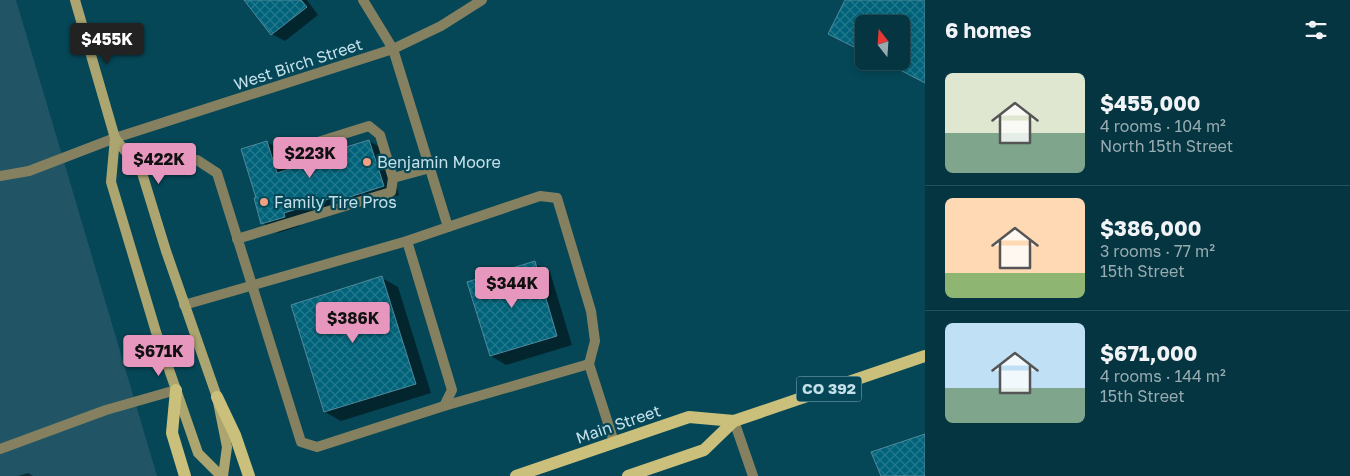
<!DOCTYPE html>
<meta charset="utf-8">
<style>
:root{--surface:#043541;--page:#12404c;--text:#f1f3f6;--muted:#97abb1;--line:#25505a;--accent:#e797bd}
body{margin:0;font-family:"Golos Text",sans-serif;background:var(--page);color:var(--text);height:100vh;display:flex;flex-direction:column;font-size:19px;white-space:nowrap}
*{box-sizing:border-box;margin:0}
p{font-size:16px;color:var(--muted)}
.icon{flex:none;width:28px;height:28px;fill:none;stroke:currentColor;stroke-width:2;stroke-linecap:round;stroke-linejoin:round}
.map{position:relative;flex:1;overflow:hidden}
.side{display:flex;flex-direction:column;background:var(--surface);width:425px}
.side>*{flex:none}
.needle{width:32px;rotate:343deg}
.tools{position:absolute;left:855px;top:15px;display:grid;gap:10px}
.tools a{display:grid;place-items:center;width:55px;height:55px;border-radius:8px;background:var(--surface);box-shadow:0 2px 8px #0003,0 0 0 1px var(--line);font-size:25px}
.price{position:absolute;translate:-50% -42px;padding:0 11px;border-radius:5px;background:var(--accent);color:#111;font-size:16px;line-height:32px;filter:drop-shadow(0 1px 2px #0008)}
.price::after{content:'';position:absolute;left:50%;top:30px;width:15px;height:11px;margin-left:-8px;background:inherit;clip-path:polygon(0 0,100% 0,50% 100%)}
.price.selected{background:#222;color:#fff}
ul{padding:0;list-style:none}
li{display:flex;align-items:center;gap:15px;height:125px;padding:0 20px}
li+li{border-top:1px solid var(--line)}
li span{display:grid;place-items:center;flex:none;width:140px;height:100px;border-radius:8px;color:#555}
li>.icon{margin-inline-start:auto}
span .icon{width:60px;height:60px;fill:#fffc;stroke-width:1}
li b{font-size:21px}
h2{display:flex;justify-content:space-between;align-items:center;height:60px;padding:0 20px;font-size:21px}
main{display:flex;flex:1;min-height:0}
.map>svg:first-child{display:block}
.built{fill:#215565}
.shadow{fill:#0007}
.building{fill:url(#building-cross-hatch);stroke:#51899b}
.lines{fill:none;stroke-linecap:round;stroke-linejoin:round}
.lane{stroke:#858160;stroke-width:10}
.street{stroke:#858160;stroke-width:10}
.secondary{stroke:#aca570;stroke-width:10}
.primary{stroke:#cac07b;stroke-width:12}
.poi-dot{fill:#f2a081;stroke:#054757;stroke-width:2}
.labels{text-anchor:middle;stroke-width:4.5;stroke-linejoin:round;paint-order:stroke}
.shield{fill:#054757;stroke:#8bb2be;stroke-width:1}
.shield-label{font-size:15px;font-weight:bold;fill:#c4e0ea}
.street-label{font-size:16px;fill:#c4e0ea;stroke:#054757}
.poi-label{font-size:16px;fill:#c4e0ea;stroke:#054757;text-anchor:start}
</style>
<main>
<div class="map">
<svg width="925" height="476" viewBox="0 0 925 476">
<defs>
<pattern id="building-cross-hatch" width="8" height="8" patternUnits="userSpaceOnUse" patternTransform="scale(1.25)"><rect width="8" height="8" fill="#00637a"/><path d="M0 0l8 8M0 8l8-8" fill="none" stroke="#24798d"/></pattern>
</defs>
<rect width="100%" height="100%" fill="#054757"/>
<path class="built" d="M0 0H16L157 476H0Z"/>
<g class="shadow">
<path d="M246 0H307L318 15 285 41 272 34Z"/>
<path d="M369 141 385 150 399 195 350 210 345 207 299 222 300 226 278 233 263 223 257 199 267 142 283 151 289 170 323 160Z"/>
<path d="M534 263 550 272 572 345 506 365 491 356Z"/>
<path d="M382 278 398 287 431 393 341 421 325 412Z"/>
<path d="M28 473 33 476H18Z"/>
</g>
<g class="building">
<path d="M244 0H301L307 7 271 35Z"/>
<path d="M845 0H925V83L883 61H901V24H864V52L828 34Z"/>
<path d="M369 140 384 186 334 202 332 198 284 213 285 217 261 224 254 198H256L241 149 267 141 277 173 321 159 320 155Z"/>
<path d="M535 261 557 336 490 356 467 282Z"/>
<path d="M382 276 416 384 324 412 291 305Z"/>
<path d="M925 434V476H881L871 452Z"/>
</g>
<g class="lines">
<g class="lane">
<path d="M286 152 369 126 380 135 393 178 430 168"/>
<path d="M197 160 217 173 301 442 317 447 444 406 452 390 407 241"/>
<path d="M0 176 29 171 115 138"/>
<path d="M448 227 540 196 557 198 591 311 595 341 589 364"/>
<path d="M237 239 391 192 393 178"/>
<path d="M184 305 407 241 448 227 393 49"/>
<path d="M444 406 589 364 614 442"/>
<path d="M0 449 106 410 176 390"/>
</g>
<g class="street">
<path d="M363 0 393 49"/>
<path d="M115 138 393 49 441 26 482 0"/>
<path d="M734 421 753 476"/>
</g>
<g class="secondary">
<path d="M75 0 115 138 142 173 166 251 217 397 227 447 223 476"/>
<path d="M115 138 111 182 156 332 198 453 221 476"/>
</g>
<g class="primary">
<path d="M176 390 172 433 185 476"/>
<path d="M217 397 235 435 249 476"/>
<path d="M516 476 689 417 734 421 925 356"/>
<path d="M628 476 704 450 734 421"/>
</g>
</g>
<g class="poi-dot">
<circle cx="367" cy="162" r="5"/>
<circle cx="264" cy="202" r="5"/>
</g>
<g class="labels">
<rect class="shield" x="796.5" y="376.5" width="65" height="25" rx="4"/>
<g class="shield-label">
<text x="829" y="394">CO 392</text>
</g>
<g class="street-label">
<text transform="translate(298 64) rotate(-18)" y="6">West Birch Street</text>
<text transform="translate(618 424) rotate(-19)" y="6">Main Street</text>
</g>
<g class="poi-label">
<text x="377" y="168">Benjamin Moore</text>
<text x="274" y="208">Family Tire Pros</text>
</g>
</g>
</svg>
<div class="tools">
<a><svg class="needle" viewBox="-14 -14 28 28"><path d="M0-13l5 13h-10z" fill="#e53935"/><path d="M0 13l5-13h-10z" fill="#97abb1"/></svg></a>
</div>
<b class="price selected" style="left:107px;top:65px">$455K</b>
<b class="price" style="left:310px;top:179px">$223K</b>
<b class="price" style="left:159px;top:185px">$422K</b>
<b class="price" style="left:512px;top:309px">$344K</b>
<b class="price" style="left:353px;top:344px">$386K</b>
<b class="price" style="left:159px;top:377px">$671K</b>
</div>
<section class="side">
<h2>6 homes<svg class="icon" aria-label="filters" viewBox="0 0 24 24"><path d="M4 7h16M4 17h16"/><circle cx="9" cy="7" r="2"/><circle cx="15" cy="17" r="2"/></svg></h2>
<ul>
<li><span style="background:linear-gradient(#dfe7d0 60%,#7fa58c 0)"><svg class="icon" aria-label="home" viewBox="0 0 24 24"><path d="M3 11l9-7 9 7M6 9v11h12V9"/></svg></span><div><b>$455,000</b><p>4 rooms · 104 m²</p><p>North 15th Street</p></div></li>
<li><span style="background:linear-gradient(#ffd9b3 75%,#8fb573 0)"><svg class="icon" aria-label="home" viewBox="0 0 24 24"><path d="M3 11l9-7 9 7M6 9v11h12V9"/></svg></span><div><b>$386,000</b><p>3 rooms · 77 m²</p><p>15th Street</p></div></li>
<li><span style="background:linear-gradient(#bfe0f5 65%,#7fa58c 0)"><svg class="icon" aria-label="home" viewBox="0 0 24 24"><path d="M3 11l9-7 9 7M6 9v11h12V9"/></svg></span><div><b>$671,000</b><p>4 rooms · 144 m²</p><p>15th Street</p></div></li>
</ul>
</section>
</main>
